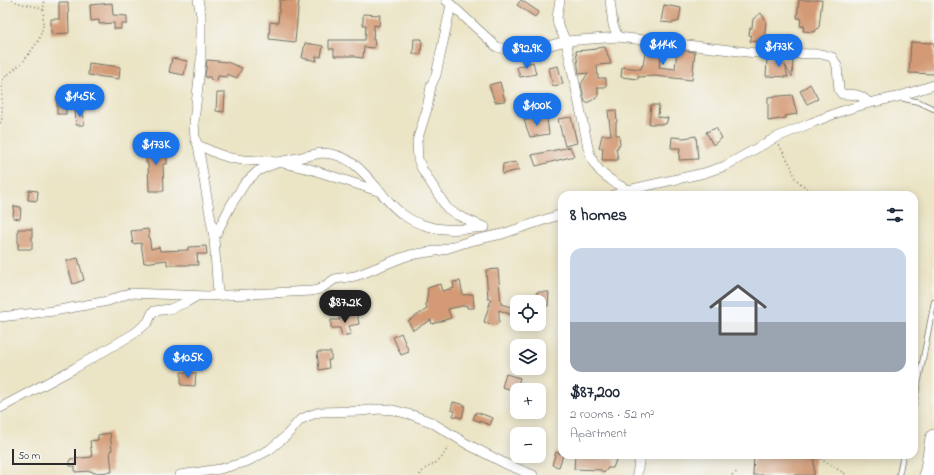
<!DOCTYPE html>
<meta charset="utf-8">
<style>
:root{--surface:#fff;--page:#f6f6f7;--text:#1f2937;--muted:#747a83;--line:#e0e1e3;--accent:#1a73e8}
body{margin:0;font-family:"Indie Flower",sans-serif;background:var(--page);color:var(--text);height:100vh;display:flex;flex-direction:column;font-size:15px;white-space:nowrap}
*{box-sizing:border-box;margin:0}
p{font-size:13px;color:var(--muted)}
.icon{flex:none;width:22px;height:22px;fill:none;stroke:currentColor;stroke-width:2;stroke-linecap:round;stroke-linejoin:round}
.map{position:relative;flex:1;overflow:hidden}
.details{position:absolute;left:558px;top:191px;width:360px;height:268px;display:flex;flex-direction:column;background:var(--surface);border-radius:12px;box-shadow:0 2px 10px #0003}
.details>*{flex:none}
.fabs{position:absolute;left:510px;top:295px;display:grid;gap:8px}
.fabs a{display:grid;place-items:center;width:36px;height:36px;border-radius:8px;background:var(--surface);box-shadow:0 2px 10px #0003;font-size:20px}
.scale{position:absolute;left:12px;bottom:10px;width:64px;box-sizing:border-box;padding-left:4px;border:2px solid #2b2b2b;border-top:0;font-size:11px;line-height:14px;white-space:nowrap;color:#2b2b2b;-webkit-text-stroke:3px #f6f6f2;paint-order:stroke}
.price{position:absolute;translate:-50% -34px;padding:0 9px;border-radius:14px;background:var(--accent);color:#fff;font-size:13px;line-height:26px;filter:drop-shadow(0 1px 2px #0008)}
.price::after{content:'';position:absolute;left:50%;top:24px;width:12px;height:9px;margin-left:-6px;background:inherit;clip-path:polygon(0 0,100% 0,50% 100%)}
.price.on{background:#222;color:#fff}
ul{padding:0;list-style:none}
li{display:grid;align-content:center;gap:8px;height:212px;padding:0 12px}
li+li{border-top:1px solid var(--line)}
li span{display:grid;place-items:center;height:124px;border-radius:12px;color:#555}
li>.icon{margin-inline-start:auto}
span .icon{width:72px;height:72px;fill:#fffc;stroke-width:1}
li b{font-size:17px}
h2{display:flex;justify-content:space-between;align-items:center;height:48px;padding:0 12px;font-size:17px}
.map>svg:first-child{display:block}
.building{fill:#d39a74}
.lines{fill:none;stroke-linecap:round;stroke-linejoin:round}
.lane-casing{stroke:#6e6c61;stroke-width:6}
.street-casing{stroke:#6e6c61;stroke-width:10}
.highway-casing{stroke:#6e6c61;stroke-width:18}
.path{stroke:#6e6c61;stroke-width:1.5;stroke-dasharray:1 3;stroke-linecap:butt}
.lane{stroke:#fff;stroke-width:4.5}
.street{stroke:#fff;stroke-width:9}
.highway{stroke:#fff;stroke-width:17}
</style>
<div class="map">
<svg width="934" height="475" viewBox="0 0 934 475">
<rect width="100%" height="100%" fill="#f6f6f2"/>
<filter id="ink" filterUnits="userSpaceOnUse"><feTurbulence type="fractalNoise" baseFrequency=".025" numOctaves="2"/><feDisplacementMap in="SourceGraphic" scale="8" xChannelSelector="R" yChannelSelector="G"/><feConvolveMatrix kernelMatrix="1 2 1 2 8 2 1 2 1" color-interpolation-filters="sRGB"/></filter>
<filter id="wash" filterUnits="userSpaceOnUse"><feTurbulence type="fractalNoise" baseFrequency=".012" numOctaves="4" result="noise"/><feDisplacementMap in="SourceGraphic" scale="16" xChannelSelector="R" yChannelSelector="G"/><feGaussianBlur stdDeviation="0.9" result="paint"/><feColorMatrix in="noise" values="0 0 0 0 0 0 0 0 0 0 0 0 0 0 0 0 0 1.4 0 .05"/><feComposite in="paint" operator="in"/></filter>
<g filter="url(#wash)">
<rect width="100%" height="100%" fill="#ebe4c5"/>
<g id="blocks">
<g class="building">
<path d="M280 0H299L295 42 269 39 270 22 278 23Z"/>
<path d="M521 0 539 12 535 17 517 5Z"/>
<path d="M799 0H822L819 27 814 32 803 31 804 26H800L801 18H797Z"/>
<path d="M59 2H68L69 33 51 34V19H59Z"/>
<path d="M112 3 113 15 127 16V24H121V29H114V23L99 24V20L91 21 90 5Z"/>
<path d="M664 5 681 8 679 21 672 23 661 22Z"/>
<path d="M761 13 766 21 764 42 750 41 752 36 749 35 750 28H752L753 19Z"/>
<path d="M363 14 380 15 379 26 374 25 373 40H375L374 48 364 47 363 58 355 57V56H334V49H329V40H365L366 25H363Z"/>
<path d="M414 39H422L421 54H413Z"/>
<path d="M911 42 934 43V74L909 73Z"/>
<path d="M305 43 323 46 321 57 316 56 317 61 302 58Z"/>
<path d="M646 46 663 48 659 67 675 69 677 50 695 52 692 80 655 76 638 77V79L621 77 622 67 641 69 642 65 643 66Z"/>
<path d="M605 47 611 64 597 65 598 78H606V87H598V97L587 103 585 102 581 84 588 73 579 74 576 51 597 49V48Z"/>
<path d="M172 58 187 61 184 75 169 72Z"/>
<path d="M772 59 793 60 792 77 785 65 788 77 766 76 767 60Z"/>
<path d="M207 60 227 62 242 68 237 78 227 74V77L218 76 217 81 211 80 210 77H205Z"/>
<path d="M533 62 536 74 520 77 517 67Z"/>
<path d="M89 63 120 67 119 79 88 75Z"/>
<path d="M558 66 563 84 553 86 549 68Z"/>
<path d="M500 82 505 101 495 102 489 85Z"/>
<path d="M810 84 818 99 807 104 800 91Z"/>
<path d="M217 93H225L224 112 216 111Z"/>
<path d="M792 95 797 114 785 116 786 118 768 121V97Z"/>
<rect x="57" y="96" width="9" height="18"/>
<path d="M537 98 542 104 525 111 521 101Z"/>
<path d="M651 105H659L658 117 668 118 666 124H649Z"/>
<path d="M83 110 84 125H76L75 111Z"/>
<path d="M616 110 617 122H616V135H619L620 145H618V148H616L618 160H602L603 148H599L602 135H611L608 111Z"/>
<path d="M571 117 577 143 565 146 558 119Z"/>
<path d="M528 118H547L549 134 530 137 524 120H529Z"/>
<path d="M716 128 722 138 713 145 706 132Z"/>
<path d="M696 136 698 159 679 160 680 148H671L672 137 684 138Z"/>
<path d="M147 145H167V164H163L164 191H149L148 163H146Z"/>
<path d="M570 147 574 156 536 166 532 155Z"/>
<path d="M516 162 519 170 502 174 503 164Z"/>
<path d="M29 190 38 191 37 201 28 200Z"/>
<path d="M14 206 21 207 20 219 13 218Z"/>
<rect x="18" y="229" width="14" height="20"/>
<path d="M148 229 151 249 159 247 160 251 188 250V247L206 246 207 254H197L198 265H167V260L144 263 141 243 133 244 131 231Z"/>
<path d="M78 258 84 280 73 284 66 261Z"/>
<path d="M498 269 501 304 517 309V317L499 310V323L493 325 484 322 491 299H488L486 270Z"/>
<path d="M460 281 463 295 473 294 474 308H467V305L448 309 451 318 432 324 431 320 413 330 408 321 427 309 426 305 428 288 440 284 442 291 454 288 453 282Z"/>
<path d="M537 292H549L548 306H539V302H536Z"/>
<path d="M357 314 359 324 349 326 351 334 342 336 340 328H331V320H340L339 317Z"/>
<path d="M401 333 409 352 401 355 393 337Z"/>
<path d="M317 352H331V360H328L329 368 319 370Z"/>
<path d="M181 372 196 373 195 386 181 385Z"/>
<path d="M506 374 520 378 516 391 502 387Z"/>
<path d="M453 402 465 405 462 418 453 416 455 411 451 410Z"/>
<path d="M476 412 493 418 490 425 473 419Z"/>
<path d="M110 433 112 450 110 451 112 472 93 473 92 471 75 472V466H70V459L92 457 90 441 98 440V435Z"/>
<path d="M556 452 563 455 559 467 552 465Z"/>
<path d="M575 455H601L616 460 613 468H608L604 473 601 470 574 469Z"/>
<path d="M754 455H814V475H753Z"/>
</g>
</g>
</g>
<g filter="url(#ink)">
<use href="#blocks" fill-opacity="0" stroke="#6e6c61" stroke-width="1"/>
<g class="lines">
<g class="lane-casing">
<g id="lane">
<path d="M900 98 919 102 934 109"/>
<path d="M914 405 934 302"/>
<path d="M899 475 903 455"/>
</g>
</g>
<g class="street-casing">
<g id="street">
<path d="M198 0 201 15V60L194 122 195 139 198 145 218 154 230 158 243 160 279 162 310 169 381 192"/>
<path d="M446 0 497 47 510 50 536 49 566 41 618 37 756 53 821 54 832 57 837 66 839 90 842 94C855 95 860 93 869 103"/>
<path d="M560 0 557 17 558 25 566 41 586 137C589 157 594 169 611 180 617 185 624 187 630 192"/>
<path d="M610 0 613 25 618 37"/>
<path d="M451 5 436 75 431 86 427 109 417 141 418 159 422 169 443 202 447 208 457 215 484 227"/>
<path d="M198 145 214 238"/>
<path d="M614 195 628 190 704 173 725 166 775 138 811 123 842 111 869 103 897 97 934 85"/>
<path d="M218 295 214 238 231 205 245 183 258 171 269 166 279 162 321 153C362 153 374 193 402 214 409 219 416 223 424 225 443 232 465 229 485 227"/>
<path d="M0 317 54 311 108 301 130 293 207 296 312 291 320 289 335 279 355 276 361 274 401 258 410 255 442 250 470 241 502 234 562 214"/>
<path d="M0 408 75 368 135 333 148 322 152 313 154 311 170 309 187 302 197 296"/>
<path d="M180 475 220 469 246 462 269 450 286 436 300 420 308 416 320 412 361 411 380 409 393 410 412 415 431 422 467 444 506 464 533 475"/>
<path d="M637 475 640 455"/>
</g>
</g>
<g class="highway-casing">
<path id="highway" d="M928 475 934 438"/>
</g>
<g class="path">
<path d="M12 0 22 4 34 6 44 10"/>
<path d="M0 123 1 122 2 118V81L4 78 23 62 39 40 43 26 44 0"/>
<path d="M779 145 791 166 795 178 800 183 816 195"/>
<path d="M813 455 821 459 847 475"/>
<path d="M420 475C425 466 431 467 438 461 444 457 446 450 449 444"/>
<path d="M732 475 737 472"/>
</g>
<use href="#lane" class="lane"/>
<use href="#street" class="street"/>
<use href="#highway" class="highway"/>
</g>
</g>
</svg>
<div class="fabs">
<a><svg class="icon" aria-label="locate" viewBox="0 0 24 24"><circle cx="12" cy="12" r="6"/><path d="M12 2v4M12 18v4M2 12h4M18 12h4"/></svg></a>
<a><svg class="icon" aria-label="layers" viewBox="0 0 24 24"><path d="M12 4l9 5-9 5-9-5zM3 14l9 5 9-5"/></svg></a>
<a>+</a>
<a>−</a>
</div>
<div class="scale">50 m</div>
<b class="price" style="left:663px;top:66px">$114K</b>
<b class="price" style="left:779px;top:68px">$173K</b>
<b class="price" style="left:527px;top:70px">$92.9K</b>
<b class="price" style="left:80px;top:118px">$145K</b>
<b class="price" style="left:537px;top:127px">$100K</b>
<b class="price" style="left:156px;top:166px">$173K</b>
<b class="price on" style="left:345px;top:324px">$87.2K</b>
<b class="price" style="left:188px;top:379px">$105K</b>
<section class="details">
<h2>8 homes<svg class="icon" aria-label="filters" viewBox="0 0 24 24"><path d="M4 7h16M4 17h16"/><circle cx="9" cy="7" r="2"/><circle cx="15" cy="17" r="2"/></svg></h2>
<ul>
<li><span style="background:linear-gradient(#c9d6e8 60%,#9aa5b1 0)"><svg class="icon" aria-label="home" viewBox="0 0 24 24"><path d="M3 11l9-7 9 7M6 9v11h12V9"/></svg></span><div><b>$87,200</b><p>2 rooms · 52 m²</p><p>Apartment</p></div></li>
</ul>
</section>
</div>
